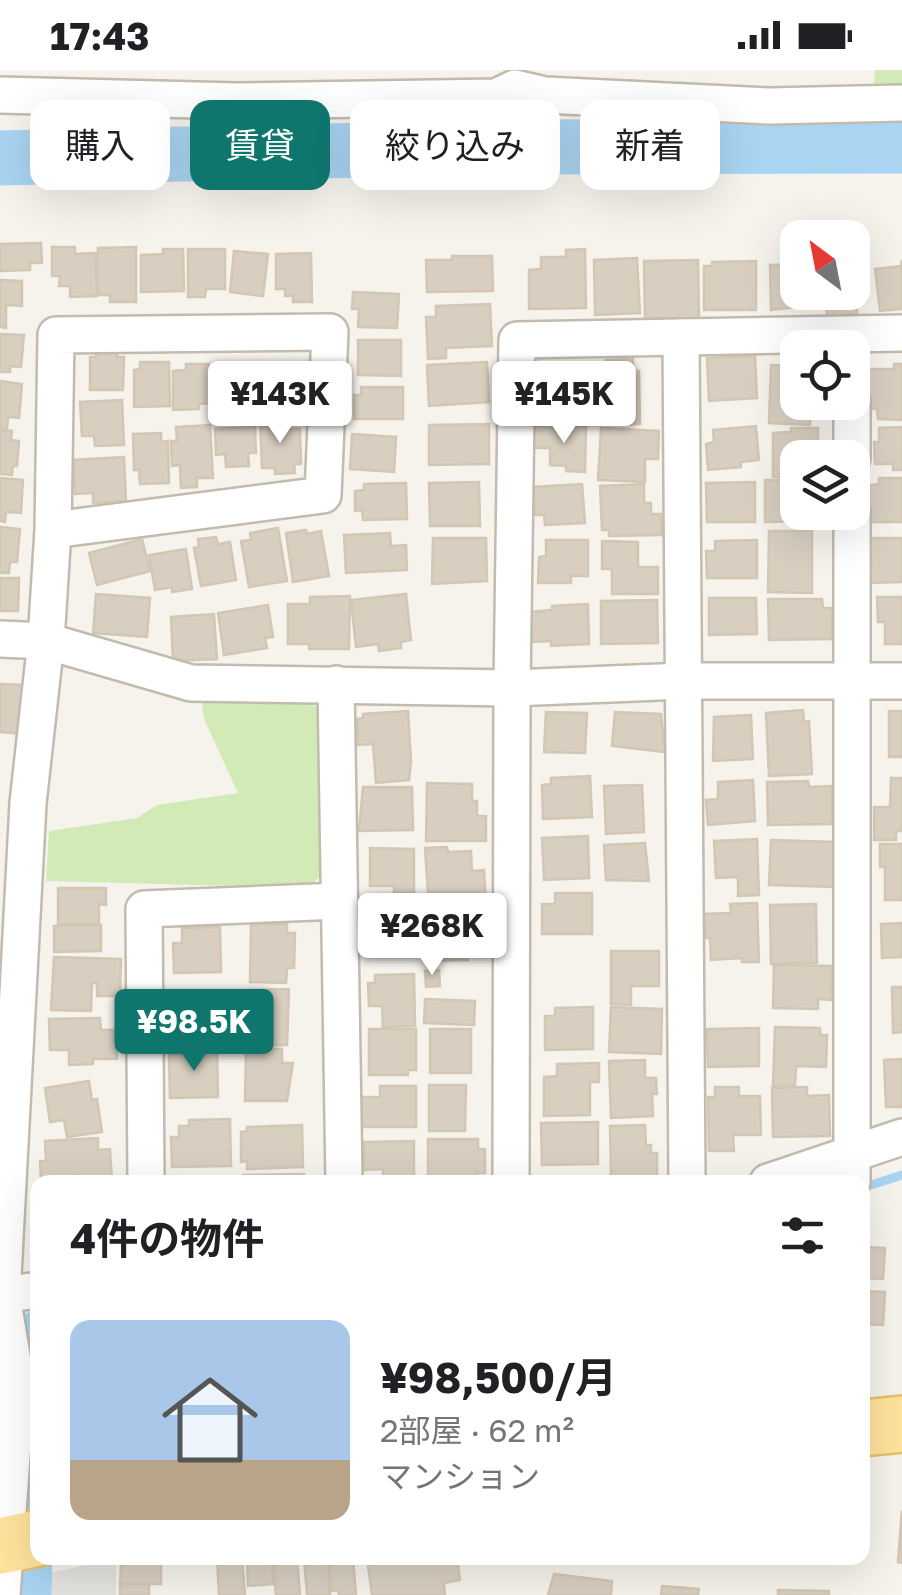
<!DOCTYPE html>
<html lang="ja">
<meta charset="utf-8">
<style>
:root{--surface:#fff;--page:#f2f2f2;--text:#202124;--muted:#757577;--line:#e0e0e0;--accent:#0f766e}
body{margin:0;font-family:"Golos Text","Noto Sans JP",sans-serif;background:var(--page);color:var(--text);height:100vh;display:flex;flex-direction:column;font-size:38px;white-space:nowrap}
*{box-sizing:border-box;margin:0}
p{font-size:32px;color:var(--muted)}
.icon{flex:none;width:55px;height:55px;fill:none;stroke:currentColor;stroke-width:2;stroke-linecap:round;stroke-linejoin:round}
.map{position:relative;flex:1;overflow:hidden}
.details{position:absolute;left:30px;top:1105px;width:840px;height:390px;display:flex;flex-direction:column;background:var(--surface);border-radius:20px;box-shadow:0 10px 40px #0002}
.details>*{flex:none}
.hud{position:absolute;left:30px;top:30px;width:842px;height:90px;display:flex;gap:20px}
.needle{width:65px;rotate:328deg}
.tools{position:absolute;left:780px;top:150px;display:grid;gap:20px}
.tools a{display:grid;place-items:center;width:90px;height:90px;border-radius:20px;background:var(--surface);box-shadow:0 10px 40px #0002;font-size:50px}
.price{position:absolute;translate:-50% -85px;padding:0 22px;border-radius:10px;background:#fff;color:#222;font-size:32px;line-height:65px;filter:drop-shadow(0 2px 5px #0008)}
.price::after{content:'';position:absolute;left:50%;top:60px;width:30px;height:22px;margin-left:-15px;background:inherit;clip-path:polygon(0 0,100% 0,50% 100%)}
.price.current{background:var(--accent);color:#fff}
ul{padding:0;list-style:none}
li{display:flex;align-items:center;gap:30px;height:250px;padding:0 40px}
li+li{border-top:2px solid var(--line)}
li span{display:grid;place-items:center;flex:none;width:280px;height:200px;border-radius:20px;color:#555}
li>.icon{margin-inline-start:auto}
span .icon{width:120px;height:120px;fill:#fffc;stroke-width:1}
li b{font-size:42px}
h2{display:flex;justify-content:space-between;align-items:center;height:120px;padding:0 40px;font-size:42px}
.pill{padding:0 35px;border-radius:20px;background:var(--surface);box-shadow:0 10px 40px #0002;font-size:35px;line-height:90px}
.pill.current{background:var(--accent);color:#fff}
.status{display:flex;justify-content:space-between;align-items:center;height:70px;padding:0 50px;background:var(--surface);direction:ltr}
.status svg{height:28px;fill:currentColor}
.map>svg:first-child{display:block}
.green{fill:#d2eab5}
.parking{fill:#e5e3e0}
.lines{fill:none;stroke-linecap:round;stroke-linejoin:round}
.stream{stroke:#a9d4f2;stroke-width:9}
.river{stroke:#a9d4f2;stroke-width:55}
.building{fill:#d8cfc1;stroke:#d3c7b4;stroke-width:2.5}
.street-casing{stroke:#c2bbae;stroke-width:40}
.primary-casing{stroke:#e6c16a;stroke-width:60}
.street{stroke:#fff;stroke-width:35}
.primary{stroke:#ffe39c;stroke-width:55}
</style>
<div class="status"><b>17:43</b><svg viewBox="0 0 49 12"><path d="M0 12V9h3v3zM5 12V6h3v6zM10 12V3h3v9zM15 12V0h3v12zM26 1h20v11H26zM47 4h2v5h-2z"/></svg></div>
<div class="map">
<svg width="902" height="1525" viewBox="0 0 902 1525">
<rect width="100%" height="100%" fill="#f6f3ec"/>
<g class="green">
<path d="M875 0H902V15L874 16Z"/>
<path d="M201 628C239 634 288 619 321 639L323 803 308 818 46 811 49 761 137 748 157 735 238 723 204 649Z"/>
</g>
<path class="parking" d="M116 1489V1525H31V1513L38 1510 44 1504Z"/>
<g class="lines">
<path class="stream" d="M862 1118 902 1105"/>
<g class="river">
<path d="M0 88 512 77 902 76"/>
<path d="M24 1525 31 1278 38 1268"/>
</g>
</g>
<g class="building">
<path d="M41 173 42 193H30V200L0 201V174Z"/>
<path d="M52 177H75V184L96 183 97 226 70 227V216H59L60 206H52Z"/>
<path d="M136 177V232H110V225H98V178Z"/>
<path d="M163 179H183L184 221 141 222V185L163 184Z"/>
<path d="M188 179H225V219H206L205 227H188Z"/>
<path d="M585 179 586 238 529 239V200L541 199V187H566V180Z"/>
<path d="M234 181 268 184 263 226 230 222Z"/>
<path d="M311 183 312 232H293V226H285V219H276V184Z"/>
<path d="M452 186H492L493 221 427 222 426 190H452Z"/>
<path d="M637 188 640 243 595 245 594 190Z"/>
<path d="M698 190 699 248 645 249 644 191Z"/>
<path d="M902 190V239L880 241 875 199 901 196Z"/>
<path d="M756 191V240H704V196H712V192Z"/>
<path d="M798 194V222H821L822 234 771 240 770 195Z"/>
<path d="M861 196 862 234H857V244L827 246 826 222H852V197Z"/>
<path d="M0 210 22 211V236L6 235V258L0 257Z"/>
<path d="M353 222 399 224 397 258 358 257 359 239H352Z"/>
<path d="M490 234 492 276 446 278V288L428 289 426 247H436V236Z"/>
<path d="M0 264 24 265 21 297 10 296V302H0Z"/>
<path d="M358 270H401V306L358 305Z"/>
<path d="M96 279H117V287H124L123 320H90V287H96Z"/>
<path d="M755 286 757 328 709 331 707 288Z"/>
<path d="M633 289V301H639L640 354H598L597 304H605L606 290Z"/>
<path d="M140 292H169L170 336 134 337V300L140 299Z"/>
<path d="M487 292 489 332 429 336 427 295Z"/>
<path d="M255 293 256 337 221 338 220 324 216 325 215 299H225V294Z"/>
<path d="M186 294H209L210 333 199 334V339L173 340V301L186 300Z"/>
<path d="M302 294 304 335 263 336 262 300H274V296Z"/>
<path d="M894 294H902V350L878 349 877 339H867V299H894Z"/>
<path d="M771 295 798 296V332H811L810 355 769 353Z"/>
<path d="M585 296V343L529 344 528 311H534V297Z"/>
<path d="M0 311 22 314 19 348 8 347 7 358H0Z"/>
<path d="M361 317H403V349H354V325H361Z"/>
<path d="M122 330 124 375 95 376 94 366H82L80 332Z"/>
<path d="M286 348 287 359H300L301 394H294L295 403 275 404V398H262L260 349Z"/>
<path d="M489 354V394L429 395V355Z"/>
<path d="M210 355 213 408H197V417L181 418 180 395 172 396 171 371H177L176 357Z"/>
<path d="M535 356 586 357 585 402 566 401V396L550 395V378H535Z"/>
<path d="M756 356 759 390 741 392V397L708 400 706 374 714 372 713 360Z"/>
<path d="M255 357 256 383H248L249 396 226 397 225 384 216 385 215 359Z"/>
<path d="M902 357V400H893V394H875L874 372H879V358Z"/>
<path d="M601 358 659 361 658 389H645V412L598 410Z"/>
<path d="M791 358H818V388H798V407H773V363L791 362Z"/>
<path d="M0 360 12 361 11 370 19 371 17 396H13L12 405 0 404Z"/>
<path d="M161 363V372L168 371 169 413 140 414 139 400H134L133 364Z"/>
<path d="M352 364 396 367 394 402 350 399Z"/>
<path d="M124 387 126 431 93 433V423L75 424 73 390Z"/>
<path d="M0 408 23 410 21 443 6 442 5 452 0 451Z"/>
<path d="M879 408H902V452H870V415L879 414Z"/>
<path d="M765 410H798V442H825V451L765 452Z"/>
<path d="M479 412 480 456H430L429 413Z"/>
<path d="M755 412V452H707L706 413Z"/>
<path d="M406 413 407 449 363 450 362 440 355 441V421L364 420V414Z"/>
<path d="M582 414 585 453 545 455 544 445H535L533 417Z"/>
<path d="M644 414V433H651V444H661L662 465 609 466V460H602L600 416Z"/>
<path d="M0 457 20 459 17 492H10L9 503H0Z"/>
<path d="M278 458 287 511 249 517 241 471 251 470 250 463Z"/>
<path d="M306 460 307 464 321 461 329 506 293 512 286 463Z"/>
<path d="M769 461H812V523L768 522Z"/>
<path d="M390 463 391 476 406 475 407 500 346 503 344 465Z"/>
<path d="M216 467 218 474 230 472 236 510 201 516 194 478 199 477 198 469Z"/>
<path d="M433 468H486L487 511 432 514Z"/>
<path d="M871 468H902V512L871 513Z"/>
<path d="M142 469 150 501 97 515 89 483Z"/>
<path d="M546 470H588V506H571V513H538L539 487 546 486Z"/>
<path d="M757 470V508H707L706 481H715V471Z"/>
<path d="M602 471 638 472V497H658V524H612V499H602Z"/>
<path d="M186 479 192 519 172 522V517L155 520 149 485Z"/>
<path d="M0 508H19L18 541H0Z"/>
<path d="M96 524 150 528 147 567 93 563Z"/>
<path d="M406 524 411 570 401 572V578L379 581 378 574 356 577 351 530Z"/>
<path d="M350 526 349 579H309V574H288V534H310V527Z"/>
<path d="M877 527H902V574H885V552H878Z"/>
<path d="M709 528H756L757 564 709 565Z"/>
<path d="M768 529H822L823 538H832V569L769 570Z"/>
<path d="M657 530 658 573 601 574V531Z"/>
<path d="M588 534 589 574 551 576V571L531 572 530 542 552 540V536Z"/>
<path d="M268 535 273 567 265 568 267 578 224 585 218 543Z"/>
<path d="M214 544 217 589 173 591 171 547Z"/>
<path d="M0 614 25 615 22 664 0 662Z"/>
<path d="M803 640 804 652 809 651 812 704 769 706 766 643Z"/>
<path d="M408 641 411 691 409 710 376 713 373 674 358 675 357 649 363 648V644Z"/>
<rect x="889" y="641" width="13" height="46"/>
<path d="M546 642 587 643 585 683 544 682Z"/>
<path d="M615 642 661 644 665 682 612 676Z"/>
<path d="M751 645 753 689 713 691 714 647Z"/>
<path d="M590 706 592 747 543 749 542 715 551 714V708Z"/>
<path d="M891 708H902V761H896V770H874V737H890Z"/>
<path d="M753 710 755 751 708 755 706 730 718 729V712Z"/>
<path d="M808 711 809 717 832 716V754L768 755 767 712Z"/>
<path d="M427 713 472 714V731H477V746H486V771H426Z"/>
<path d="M642 715 644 762 606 764 604 716Z"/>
<path d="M363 717H412L413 760 359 761Z"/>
<path d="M588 766 589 808 544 810 542 768Z"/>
<path d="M757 769 759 825 738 826V807L716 808 714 771Z"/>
<path d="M771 770 834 772 833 817 769 815Z"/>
<path d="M645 773 649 811 606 810 604 775Z"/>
<path d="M880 774H902V830H885V797H880Z"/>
<path d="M447 777 448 782 471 781 472 801 484 800 486 834 429 838 425 778Z"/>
<path d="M370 778 414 779V823H394V816H370Z"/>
<path d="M58 818H106V835L99 834V854H58Z"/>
<path d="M555 823H592V864H542V834H555Z"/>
<path d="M757 833 759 892H742V888L711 890 710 868H705L704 844 731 843 730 834Z"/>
<path d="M816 834 817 893 771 894 770 835Z"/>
<path d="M467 839 468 890 425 891 424 840Z"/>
<path d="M414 841 416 863 409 864V870L374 873 372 844Z"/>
<path d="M902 853V887L882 888 881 854Z"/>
<path d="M251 854H287V863H295L294 898H287L286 913 250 912Z"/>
<path d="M101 855V881L54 882V856Z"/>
<path d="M220 857 221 902 174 903 173 873H182V858Z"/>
<path d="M611 881H659V916H631V935L611 934Z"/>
<path d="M54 887 121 889 120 926H97V913H92L91 941 51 940Z"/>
<path d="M774 895 832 896 831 930 818 929V939L773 938Z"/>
<path d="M439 900 440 916 426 917 425 901Z"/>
<path d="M414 904 415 956 383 957 382 936H369L368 913H375V905Z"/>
<path d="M892 917H902V962L893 963Z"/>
<path d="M289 919 287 975 252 976 251 920Z"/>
<path d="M229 921 231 969 174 970 173 942 179 941V929H195L196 922Z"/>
<path d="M425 929 475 931 474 955 424 953Z"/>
<path d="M593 937V979L545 980V946H555V938Z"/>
<path d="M611 937 662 939 661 984 609 982Z"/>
<path d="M100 948 101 960H116L117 989H93V994L69 995V980H50L49 949Z"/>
<path d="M775 957 820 958V965H827L826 997 796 996 795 1016H773Z"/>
<path d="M759 958V996L708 997 707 959Z"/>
<path d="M369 959H416V1000H408V1005H369Z"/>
<rect x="430" y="959" width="41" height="44"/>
<path d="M217 977 218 1027 170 1028 169 985H181V979Z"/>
<path d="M246 978 282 979V993H293L287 1031H245Z"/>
<path d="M902 989V1037H886L884 990Z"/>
<path d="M645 990V1008H656L657 1024H652L653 1046 611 1048 609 991Z"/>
<path d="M599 993V1012H590V1045L544 1046V1007L557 1006V994Z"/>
<path d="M89 1011 92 1030 97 1029 102 1062 67 1067 64 1050 50 1052 45 1018Z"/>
<path d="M429 1015H466L465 1061H429Z"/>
<path d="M380 1016H416V1057H356V1027H380Z"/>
<path d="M715 1017H739V1026H760L761 1065H733L734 1081H709L708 1027H715Z"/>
<path d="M807 1017V1026L829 1025 830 1066 773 1067 772 1018Z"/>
<path d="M230 1049 231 1096 172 1097 171 1067H179V1056H189V1050Z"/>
<path d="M598 1052V1094L542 1095 541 1053Z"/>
<path d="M302 1055 303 1097 247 1099V1091L241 1092V1062L247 1061V1057Z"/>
<path d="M645 1055 646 1075H651V1083H657V1106L611 1108 610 1056Z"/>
<path d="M98 1068V1080L110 1079 112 1112H41L40 1091H46L45 1071Z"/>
<path d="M428 1069H478V1079H485V1103H477V1112H428Z"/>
<path d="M414 1071V1109H383V1099L364 1100V1072Z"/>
<path d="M304 1104V1112H243V1105Z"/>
<path d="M420 1110V1112H365V1111Z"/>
<path d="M862 1177 885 1178 883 1209 862 1208Z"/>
<path d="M862 1221 885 1222 883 1255 862 1254Z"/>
<path d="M902 1440V1493L898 1492Z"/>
<path d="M217 1488H242L245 1525H219Z"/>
<path d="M247 1488H272L273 1514 248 1516Z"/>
<path d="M273 1488H297L300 1525H276Z"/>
<path d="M304 1488H328L330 1525H307Z"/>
<path d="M329 1488H353L356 1525H339L338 1520 331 1521Z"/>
<path d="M367 1488H457L460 1510 444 1513 445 1525H372Z"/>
<path d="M161 1493V1514H120L121 1494Z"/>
<path d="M554 1504 612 1511 611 1525H548Z"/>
<rect x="120" y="1514" width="29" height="11"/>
<path d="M662 1516 699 1519 698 1525H661Z"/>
<path d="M778 1520 829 1521V1525H778Z"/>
</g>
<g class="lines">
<g class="street-casing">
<g id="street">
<path d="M0 25 237 31 496 27 515 18 545 25 769 36 902 33"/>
<path d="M681 267 687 1112"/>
<path d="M852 388V332"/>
<path d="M0 569 46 571 191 613 512 618 684 611H902"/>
<path d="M336 614 344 1112"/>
<path d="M146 1112 144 839 340 831"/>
<path d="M511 1112 512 618 517 270 902 263"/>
<path d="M768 1112 902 1067"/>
<path d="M852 1112V442"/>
<path d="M2 1225 38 1220"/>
<path d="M2 1525 17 1316 2 1225 28 733 46 571 53 460 56 265 330 262 323 425 53 460"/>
</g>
</g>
<g class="primary-casing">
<g id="primary">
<path d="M862 1358 902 1354"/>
<path d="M0 1476 38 1468"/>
</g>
</g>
<use href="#street" class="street"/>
<use href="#primary" class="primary"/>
</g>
</svg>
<div class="tools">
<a><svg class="needle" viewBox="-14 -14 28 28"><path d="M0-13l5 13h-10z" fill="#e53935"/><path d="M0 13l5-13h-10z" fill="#757577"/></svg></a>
<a><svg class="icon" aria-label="locate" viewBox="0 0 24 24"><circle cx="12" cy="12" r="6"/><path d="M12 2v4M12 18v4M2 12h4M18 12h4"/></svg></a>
<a><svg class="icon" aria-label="layers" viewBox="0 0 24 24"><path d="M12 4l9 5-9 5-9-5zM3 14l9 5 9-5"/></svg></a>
</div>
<b class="price" style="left:280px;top:376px">¥143K</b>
<b class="price" style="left:564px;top:376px">¥145K</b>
<b class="price" style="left:432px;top:908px">¥268K</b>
<b class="price current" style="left:194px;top:1004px">¥98.5K</b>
<div class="hud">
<a class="pill">購入</a>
<a class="pill current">賃貸</a>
<a class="pill">絞り込み</a>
<a class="pill">新着</a>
</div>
<section class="details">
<h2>4件の物件<svg class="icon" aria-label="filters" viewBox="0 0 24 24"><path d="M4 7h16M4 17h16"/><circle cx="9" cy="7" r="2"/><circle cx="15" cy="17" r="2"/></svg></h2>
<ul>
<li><span style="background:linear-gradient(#a9c7e8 70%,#b9a48a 0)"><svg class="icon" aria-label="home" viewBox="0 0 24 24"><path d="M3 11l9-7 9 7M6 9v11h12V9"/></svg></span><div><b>¥98,500/月</b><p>2部屋 · 62 m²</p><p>マンション</p></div></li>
</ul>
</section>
</div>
